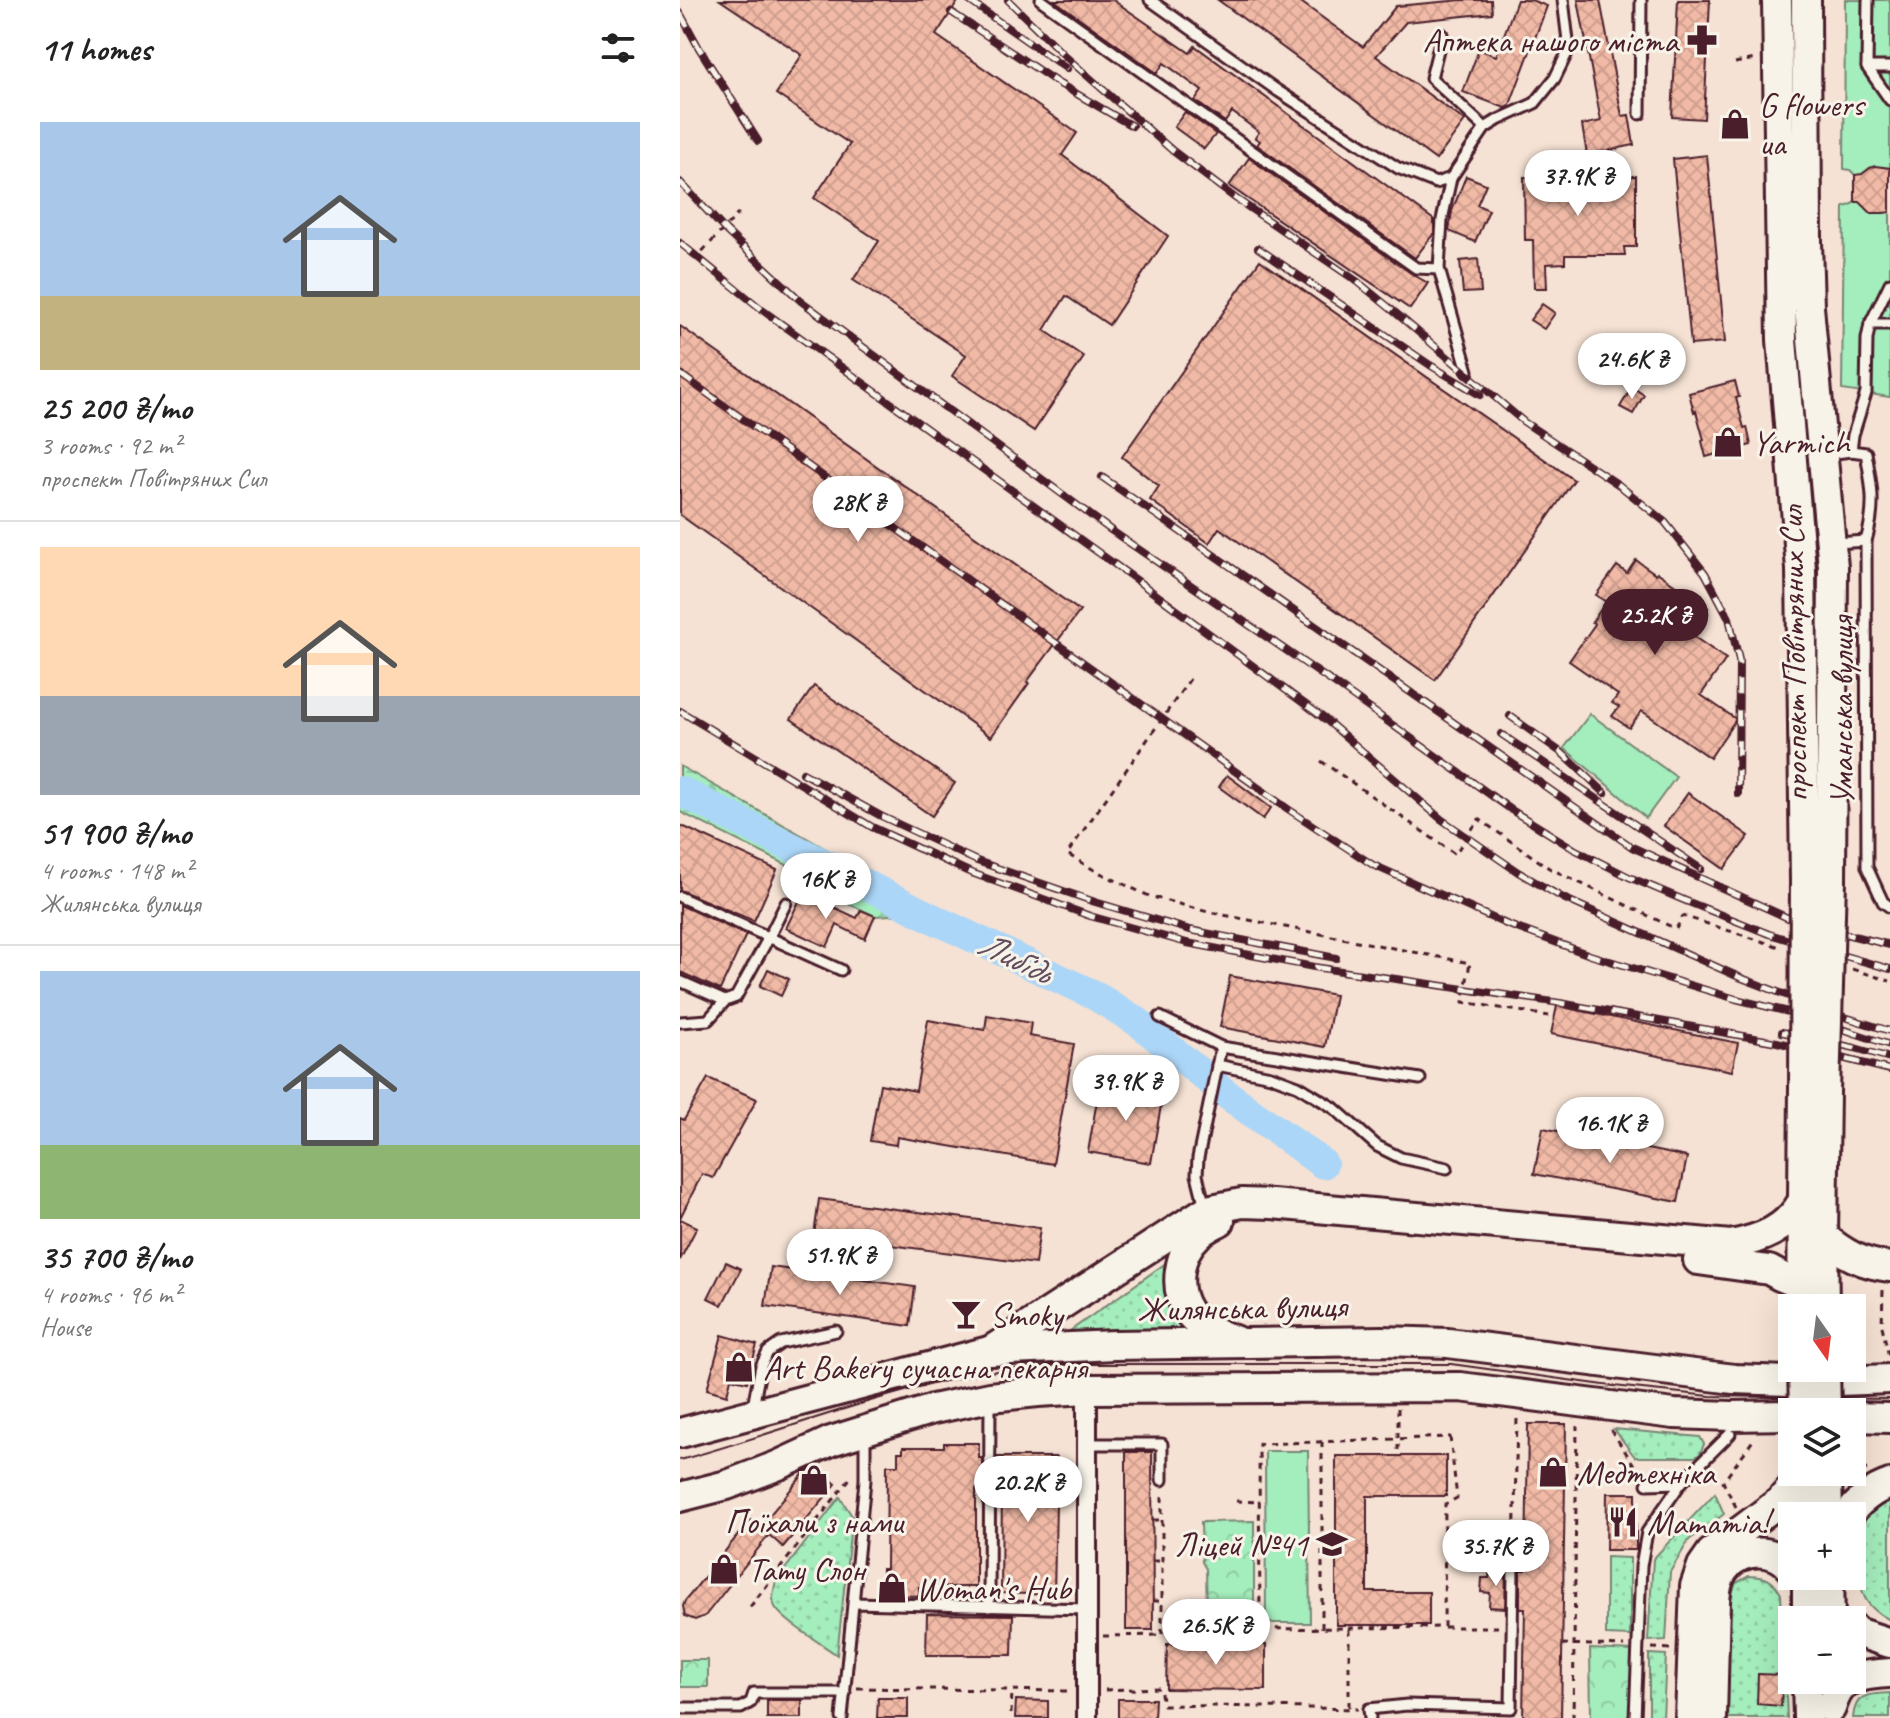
<!DOCTYPE html>
<meta charset="utf-8">
<style>
:root{--surface:#fff;--page:#f2f2f2;--text:#222;--muted:#767676;--line:#e0e0e0;--accent:#4a1f2b}
body{margin:0;font-family:Caveat,sans-serif;background:var(--page);color:var(--text);height:100vh;display:flex;flex-direction:column;font-size:30px;white-space:nowrap}
*{box-sizing:border-box;margin:0}
p{font-size:26px;color:var(--muted)}
.icon{flex:none;width:44px;height:44px;fill:none;stroke:currentColor;stroke-width:2;stroke-linecap:round;stroke-linejoin:round}
.map{position:relative;flex:1;overflow:hidden}
.drawer{display:flex;flex-direction:column;background:var(--surface);width:680px}
.drawer>*{flex:none}
.needle{width:52px;rotate:166deg}
.controls{position:absolute;left:1098px;top:1294px;display:grid;gap:16px}
.controls a{display:grid;place-items:center;width:88px;height:88px;border-radius:0px;background:var(--surface);box-shadow:0 8px 32px #0002;font-size:40px}
.price{position:absolute;translate:-50% -68px;padding:0 18px;border-radius:28px;background:#fff;color:#222;font-size:26px;line-height:52px;filter:drop-shadow(0 2px 4px #0008)}
.price::after{content:'';position:absolute;left:50%;top:48px;width:24px;height:18px;margin-left:-12px;background:inherit;clip-path:polygon(0 0,100% 0,50% 100%)}
.price.on{background:var(--accent);color:#fff}
ul{padding:0;list-style:none}
li{display:grid;align-content:center;gap:16px;height:424px;padding:0 40px}
li+li{border-top:2px solid var(--line)}
li span{display:grid;place-items:center;height:248px;border-radius:0px;color:#555}
li>.icon{margin-inline-start:auto}
span .icon{width:144px;height:144px;fill:#fffc;stroke-width:1}
li b{font-size:34px}
h2{display:flex;justify-content:space-between;align-items:center;height:96px;padding:0 40px;font-size:34px}
main{display:flex;flex:1;min-height:0}
.map>svg:first-child{display:block}
.grass{fill:url(#grass-dots);stroke:#778674;stroke-width:2}
.forest{fill:url(#forest-firs);stroke:#778674;stroke-width:2}
.park{fill:url(#park-crowns);stroke:#778674;stroke-width:2}
.pitch{fill:#a4edbc;stroke:#778674;stroke-width:2}
.lines{fill:none;stroke-linecap:round;stroke-linejoin:round}
.river{stroke:#acd6f7;stroke-width:30}
.building{fill:url(#building-cross-hatch);stroke:#4a1f2b;stroke-width:2}
.service-casing{stroke:#4a1f2b;stroke-width:15}
.minor-casing{stroke:#4a1f2b;stroke-width:24}
.primary-casing{stroke:#4a1f2b;stroke-width:34}
.path{stroke:#4a1f2b;stroke-width:3;stroke-dasharray:6 6;stroke-linecap:butt}
.service{stroke:#f7f3e8;stroke-width:9}
.minor{stroke:#f7f3e8;stroke-width:18}
.primary{stroke:#f7f3e8;stroke-width:28}
.tram{stroke:#4a1f2b;stroke-width:2}
.rail-casing{stroke:#4a1f2b;stroke-width:8}
.rail{stroke:#f7f3e8;stroke-width:5;stroke-dasharray:15;stroke-linecap:butt}
.primary-bridge-casing{stroke:#4a1f2b;stroke-width:34;stroke-linecap:butt}
.primary-bridge{stroke:#f7f3e8;stroke-width:28}
.labels{text-anchor:middle;stroke-width:6;stroke-linejoin:round;paint-order:stroke}
.poi-label{font-size:34px;fill:#4a1f2b;stroke:#f7f3e8;text-anchor:start}
.street-label{font-size:34px;fill:#4a1f2b;stroke:#f7f3e8}
.water-label{font-size:36px;font-style:italic;fill:#624d5e;stroke:#f7f3e8}
</style>
<main>
<section class="drawer">
<h2>11 homes<svg class="icon" aria-label="filters" viewBox="0 0 24 24"><path d="M4 7h16M4 17h16"/><circle cx="9" cy="7" r="2"/><circle cx="15" cy="17" r="2"/></svg></h2>
<ul>
<li><span style="background:linear-gradient(#a9c7e8 70%,#c2b280 0)"><svg class="icon" aria-label="home" viewBox="0 0 24 24"><path d="M3 11l9-7 9 7M6 9v11h12V9"/></svg></span><div><b>25 200 ₴/mo</b><p>3 rooms · 92 m²</p><p>проспект Повітряних Сил</p></div></li>
<li><span style="background:linear-gradient(#ffd9b3 60%,#9aa5b1 0)"><svg class="icon" aria-label="home" viewBox="0 0 24 24"><path d="M3 11l9-7 9 7M6 9v11h12V9"/></svg></span><div><b>51 900 ₴/mo</b><p>4 rooms · 148 m²</p><p>Жилянська вулиця</p></div></li>
<li><span style="background:linear-gradient(#a9c7e8 70%,#8fb573 0)"><svg class="icon" aria-label="home" viewBox="0 0 24 24"><path d="M3 11l9-7 9 7M6 9v11h12V9"/></svg></span><div><b>35 700 ₴/mo</b><p>4 rooms · 96 m²</p><p>House</p></div></li>
</ul>
</section>
<div class="map">
<svg width="1210" height="1718" viewBox="0 0 1210 1718">
<defs>
<pattern id="grass-dots" width="8" height="8" patternUnits="userSpaceOnUse" patternTransform="scale(2)"><rect width="8" height="8" fill="#a4edbc"/><path d="M2 2h.1M6 6h.1" fill="none" stroke="#8fcba2" stroke-width="1.8" stroke-linecap="round"/></pattern>
<pattern id="forest-firs" width="22" height="20" patternUnits="userSpaceOnUse" patternTransform="scale(2)"><rect width="22" height="20" fill="#a4edbc"/><path d="M5 1l3.5 6h-7zM16 11l3.5 6h-7z" fill="#8fcba2"/></pattern>
<pattern id="park-crowns" width="20" height="18" patternUnits="userSpaceOnUse" patternTransform="scale(2)"><rect width="20" height="18" fill="#a4edbc"/><path d="M2 6a3 3 0 1 1 6 0M12 15a3 3 0 1 1 6 0" fill="none" stroke="#8fcba2"/></pattern>
<pattern id="building-cross-hatch" width="8" height="8" patternUnits="userSpaceOnUse" patternTransform="scale(2)"><rect width="8" height="8" fill="#f1baa6"/><path d="M0 0l8 8M0 8l8-8" fill="none" stroke="#d09f8f"/></pattern>
</defs>
<rect width="100%" height="100%" fill="#f5e2d4"/>
<filter id="ink" filterUnits="userSpaceOnUse"><feTurbulence type="fractalNoise" baseFrequency=".0125" numOctaves="2"/><feDisplacementMap in="SourceGraphic" scale="16" xChannelSelector="R" yChannelSelector="G"/><feConvolveMatrix kernelMatrix="1 2 1 2 8 2 1 2 1" color-interpolation-filters="sRGB"/></filter>
<g filter="url(#ink)">
<g class="grass">
<path d="M493 1258 509 1328 390 1331Z"/>
<path d="M934 1429 1020 1437 1024 1444 1020 1454 1015 1457H955Z"/>
<path d="M1035 1493 1044 1514 1009 1540 990 1572 986 1640 968 1641 973 1559Z"/>
<path d="M160 1497 172 1516 157 1655C142 1644 103 1621 95 1607 91 1599 94 1590 96 1581Z"/>
<path d="M1210 1497V1620C1181 1605 1181 1592 1179 1562 1176 1531 1182 1513 1210 1497Z"/>
<path d="M926 1557 950 1558V1636L926 1635Z"/>
<path d="M1069 1576C1086 1577 1092 1578 1101 1594L1107 1718H1047L1051 1596 1056 1583Z"/>
<path d="M969 1654 986 1655 983 1718H969Z"/>
<path d="M1210 1693V1718H1173C1175 1693 1189 1694 1210 1693Z"/>
</g>
<path class="forest" d="M0 766 148 850 164 865 193 877 218 891 233 903 228 914 195 916 127 884 119 871 0 812Z"/>
<g class="park">
<path d="M574 1521V1617L527 1616 526 1569 522 1562 521 1522Z"/>
<path d="M910 1649 953 1651 951 1711 946 1718H911Z"/>
<rect x="0" y="1660" width="28" height="27"/>
</g>
<g class="pitch">
<path d="M1165 0H1210V397L1162 390 1164 207 1171 205 1178 199 1179 179 1170 170 1164 169Z"/>
<path d="M910 714 996 777 966 818 884 748Z"/>
<path d="M585 1451H628L630 1623H586Z"/>
</g>
<g class="lines">
<path class="river" d="M0 791 258 921 414 995 458 1022 541 1090 643 1164"/>
</g>
<g class="building">
<path d="M40 0H279L256 35 397 133 382 155 488 236 429 325 386 296 364 330 404 357 354 431 272 376 286 355 173 280 199 241 134 198 170 144 96 94 122 55Z"/>
<path d="M374 0H433L510 53 515 46 754 220V233L735 258 577 145 580 141 575 138 579 132 552 112 545 122 515 101 522 91 484 63 477 73Z"/>
<path d="M538 0H618L683 47 716 6 782 0H811L812 13 726 22 696 56 785 121 756 160Z"/>
<path d="M837 0H851L867 6 829 107 825 108 783 92 799 49 816 56Z"/>
<path d="M898 0H920L942 116 949 115 954 145 907 155 902 125 921 121Z"/>
<path d="M998 0H1030L1024 119 992 117Z"/>
<path d="M505 112 536 134 524 149 494 127Z"/>
<path d="M1027 155 1045 342 1011 345 993 159Z"/>
<path d="M569 158 732 274 748 283 730 309 549 186Z"/>
<path d="M1195 166 1210 168V212L1204 213H1191L1180 202H1175V175L1182 174 1190 168Z"/>
<path d="M786 176 806 184 797 205 809 210 795 242 769 231 772 211Z"/>
<path d="M956 176V247H944L945 255H885V263L866 264 867 288H854L853 240H845L844 177Z"/>
<path d="M798 259 801 292 783 293 780 261Z"/>
<path d="M580 260 894 480 755 680 539 528 529 543 470 500 479 486 442 457Z"/>
<path d="M862 304 875 313 864 329 850 320Z"/>
<path d="M0 326 400 611 347 682 349 683 311 737 0 515Z"/>
<path d="M1055 381 1059 397 1056 398 1064 428 1067 427 1071 445 1026 457 1022 441 1024 440 1016 411 1014 412 1009 393Z"/>
<path d="M952 387 964 395 953 414 940 407Z"/>
<path d="M956 560 976 574 977 572 1028 608 1010 634 1046 659 1021 695 1056 719 1030 758 962 711 949 728 932 716 939 707 932 703 938 695 889 661 915 624 912 622 926 602 916 595 937 566 947 573Z"/>
<path d="M134 686 275 783 252 816 111 719Z"/>
<path d="M547 775 591 808 583 819 539 787Z"/>
<path d="M1008 793 1069 836 1044 869 984 826Z"/>
<path d="M0 825 97 870 74 921 0 890Z"/>
<path d="M123 893 177 918 181 910 195 916 185 939 157 925 147 947 106 928Z"/>
<path d="M0 905 66 935 40 990 0 972Z"/>
<path d="M88 969 109 979 101 996 80 986Z"/>
<path d="M550 976 655 995 645 1047 540 1027Z"/>
<path d="M877 1006 1058 1043 1052 1071 871 1034Z"/>
<path d="M307 1015 351 1023 349 1036 394 1044 373 1164 217 1137 216 1145 190 1141 200 1084 236 1091 248 1020 305 1030Z"/>
<path d="M28 1078 77 1099 33 1178 22 1174 0 1218V1118L4 1120Z"/>
<path d="M420 1083 483 1094 471 1163 408 1152Z"/>
<path d="M863 1128 1007 1157 998 1202 854 1174Z"/>
<path d="M139 1199 360 1228 355 1264 134 1235Z"/>
<path d="M0 1219 17 1227 0 1260Z"/>
<path d="M46 1262 61 1269 42 1305 28 1298Z"/>
<path d="M91 1267 235 1287 230 1326 85 1306Z"/>
<path d="M42 1335 77 1345 67 1382 51 1378 47 1395 27 1389Z"/>
<path d="M848 1424H886L881 1718H843L845 1608H840V1570H846Z"/>
<path d="M264 1443H299V1458H302V1489H296V1587H239V1596L202 1595V1569H206L207 1465H218V1452H223V1447H264Z"/>
<path d="M446 1452H472L473 1630H446Z"/>
<path d="M656 1456H766V1496H687V1592H749V1625H656Z"/>
<path d="M317 1457H377L374 1595 321 1593 322 1490H317Z"/>
<path d="M135 1467 156 1484 103 1547 89 1535 25 1616 15 1620 5 1616 3 1606 5 1601 70 1520 80 1527 125 1472Z"/>
<path d="M927 1493H956V1550H926Z"/>
<path d="M810 1569H826L825 1608 809 1607 810 1593 801 1592 802 1578H809Z"/>
<path d="M247 1614 333 1615 332 1655H246Z"/>
<path d="M487 1644 586 1645V1690L486 1689Z"/>
<path d="M1078 1674 1103 1675 1101 1706 1077 1704Z"/>
<path d="M198 1698H228V1718H197Z"/>
<path d="M438 1699H475L474 1718H438Z"/>
<rect x="87" y="1700" width="35" height="18"/>
<path d="M336 1700 368 1701V1718H335Z"/>
</g>
<g class="lines">
<g class="service-casing">
<g id="service">
<path d="M361 0 736 268 759 269"/>
<path d="M470 0 598 91 718 168 756 183 771 178"/>
<path d="M1188 0 1187 67 1210 100"/>
<path d="M762 34 751 78 805 128"/>
<path d="M1187 67H1210"/>
<path d="M960 114 961 0"/>
<path d="M1190 324H1210"/>
<path d="M788 371 759 269 762 220 771 178 805 128 818 120 855 103 875 78 889 49 883 0"/>
<path d="M1171 451 1173 435 1186 393 1187 339 1190 324 1210 283"/>
<path d="M1148 454 1171 451 1186 453C1192 487 1196 507 1186 541L1187 867 1203 902 1210 907"/>
<path d="M1156 543 1186 541"/>
<path d="M0 897 161 970"/>
<path d="M0 981 45 1001"/>
<path d="M480 1017 541 1047 740 1079"/>
<path d="M0 1022 28 1020 45 1001 56 997 89 937 106 903"/>
<path d="M537 1065 591 1076 618 1086 654 1108 697 1146 721 1158 767 1168"/>
<path d="M525 1207 517 1175 518 1158 541 1047"/>
<path d="M75 1410 74 1401 81 1366 88 1352 101 1343 156 1331"/>
<path d="M406 1444H482V1480"/>
<path d="M967 1484 1001 1483"/>
<path d="M174 1603 407 1609"/>
<path d="M309 1607 310 1402"/>
<path d="M0 1708H61L71 1702 74 1693H165"/>
<path d="M162 1718 185 1480V1435"/>
<path d="M690 1718 689 1709 727 1705 831 1708 833 1569"/>
<path d="M955 1718 961 1566 967 1532 1001 1483 1050 1434"/>
</g>
</g>
<g class="minor-casing">
<path id="minor" d="M407 1389V1718"/>
</g>
<g class="primary-casing">
<g id="primary">
<path d="M1097 0 1102 340 1121 569 1125 880"/>
<path d="M1126 0 1127 242 1129 307 1153 567 1151 880"/>
<path d="M540 1221C533 1225 524 1229 518 1235 498 1253 493 1288 508 1311 518 1327 539 1334 556 1341"/>
<path d="M1143 1236C1163 1254 1183 1264 1210 1267"/>
<path d="M1018 1260 1089 1270 1100 1276 1122 1285"/>
<path d="M1122 1308 1124 1088"/>
<path d="M1144 1308 1143 1236 1145 1092"/>
<path d="M310 1351 527 1210 562 1203 592 1204 1051 1245C1081 1239 1106 1230 1122 1202"/>
<path d="M1172 1417 1210 1418"/>
<path d="M0 1433 309 1351 434 1345 702 1341 768 1343 1054 1379 1133 1382 1210 1379"/>
<path d="M1125 1472V1516"/>
<path d="M1147 1472 1148 1516"/>
<path d="M0 1497 47 1485 99 1465 151 1441 253 1409 310 1397 358 1392 407 1389 780 1387 994 1414 1052 1416 1112 1415"/>
<path d="M1168 1516C1177 1502 1194 1489 1210 1484"/>
<path d="M1127 1576V1620"/>
<path d="M1149 1576 1150 1620"/>
<path d="M1172 1627 1176 1632 1210 1643"/>
<path d="M1127 1680 1128 1718"/>
<path d="M1151 1708C1153 1702 1156 1694 1160 1689 1170 1675 1194 1674 1210 1673"/>
<path d="M1010 1718 1015 1586 1022 1566 1031 1553 1099 1502 1112 1488 1120 1472"/>
<path d="M1032 1718 1035 1601C1036 1590 1037 1579 1044 1570 1060 1547 1096 1547 1112 1569"/>
</g>
</g>
<g class="path">
<path d="M1055 63 1075 59"/>
<path d="M14 260 59 213"/>
<path d="M510 679 387 854 416 871 469 896 528 912 790 963 783 1002 869 1016"/>
<path d="M641 761 775 854 799 819 869 868 996 929 1003 916 1103 948"/>
<path d="M1172 969 1210 981"/>
<path d="M1203 1290 1202 1326 1209 1357"/>
<path d="M718 1408V1456"/>
<path d="M931 1430 960 1474"/>
<path d="M770 1437 777 1498 765 1504 764 1627 580 1629 579 1444Z"/>
<path d="M1171 1472 1187 1469"/>
<path d="M556 1501 580 1502"/>
<path d="M1056 1507 1043 1482 1074 1439"/>
<path d="M473 1520H482"/>
<path d="M834 1557 837 1417"/>
<path d="M473 1561H482"/>
<path d="M473 1601H482"/>
<path d="M70 1607 171 1477"/>
<path d="M764 1627H820"/>
<path d="M642 1628V1441"/>
<path d="M669 1629V1709"/>
<path d="M423 1636 482 1635V1494"/>
<path d="M882 1644 944 1646"/>
<path d="M972 1648 992 1649"/>
<path d="M177 1688 389 1691"/>
<path d="M425 1690 480 1688 483 1705 678 1709"/>
<path d="M331 1714 332 1690"/>
<path d="M893 1718 897 1426"/>
</g>
<use href="#service" class="service"/>
<use href="#minor" class="minor"/>
<use href="#primary" class="primary"/>
<path class="tram" d="M0 1460C98 1433 193 1395 292 1375 328 1368 365 1366 401 1364H771L924 1385 1030 1396 1210 1399"/>
<g class="rail-casing">
<g id="rail">
<path d="M288 0 387 69"/>
<path d="M328 0 386 57 493 151 555 198 678 282 717 314 844 422 939 485 985 522 1025 573 1049 618 1059 660 1058 794"/>
<path d="M271 12 378 83 452 126"/>
<path d="M0 13 19 48 78 141"/>
<path d="M0 182 46 231 121 301 432 531 658 686 833 811 894 849 949 877 1006 901 1089 934 1210 969"/>
<path d="M0 243 85 312 455 579 645 719 761 819 838 872 883 898 1059 977 1155 1014 1210 1031"/>
<path d="M578 248 750 365 800 395"/>
<path d="M0 374 608 809 693 865 826 924 910 955 1056 999 1121 1015 1210 1045"/>
<path d="M422 477 952 847 1117 922 1210 945"/>
<path d="M0 711 192 827 289 872 410 916 507 943 634 967 880 1003 1024 1029 1097 1042 1210 1070"/>
<path d="M830 716 882 753 925 793"/>
<path d="M821 734 1021 869"/>
<path d="M123 773 201 816 297 861 415 902 510 930 656 958"/>
<path d="M1102 1032 1175 1048 1210 1058"/>
</g>
</g>
<use href="#rail" class="rail"/>
<g class="primary-bridge-casing">
<g id="primary-bridge">
<path d="M1124 1088 1125 880"/>
<path d="M1145 1092 1151 880"/>
<path d="M1123 1368 1124 1412"/>
<path d="M1145 1368 1146 1412"/>
</g>
</g>
<use href="#primary-bridge" class="primary-bridge"/>
</g>
</g>
<defs>
<g id="pharmacy-bare" transform="scale(2.4)"><path d="M-2-6h4v4h4v4h-4v4h-4v-4h-4v-4h4Z" fill="#4a1f2b" stroke="#f7f3e8" stroke-width="2.5" paint-order="stroke"/></g>
<g id="shop-bare" transform="scale(2.4)"><path d="M-5-2.5h2.3a2.7 3.5 0 0 1 5.4 0H5L5.5 6h-11ZM-1.5-2.5h3a1.5 2.3 0 0 0-3 0Z" fill="#4a1f2b" stroke="#f7f3e8" stroke-width="2.5" paint-order="stroke"/></g>
<g id="bar-bare" transform="scale(2.4)"><path d="M-6-5H6L.8 .8V4.5H3.5V6h-7V4.5H-.8V.8Z" fill="#4a1f2b" stroke="#f7f3e8" stroke-width="2.5" paint-order="stroke"/></g>
<g id="restaurant-bare" transform="scale(2.4)"><path d="M-5-6h1v4h1v-4h1v4h1v-4h1v5L-1.5 .5V6h-2V.5L-5-1ZM5-6V6H3V1.5H1.5Q1.5-4 5-6Z" fill="#4a1f2b" stroke="#f7f3e8" stroke-width="2.5" paint-order="stroke"/></g>
<g id="school-bare" transform="scale(2.4)"><path d="M0-5L7-2L0 1L-7-2ZM-4 1L0 2.5L4 1V4Q0 6-4 4Z" fill="#4a1f2b" stroke="#f7f3e8" stroke-width="2.5" paint-order="stroke"/></g>
</defs>
<g fill-rule="evenodd">
<use href="#pharmacy-bare" x="1022" y="40"/>
<use href="#shop-bare" x="1055" y="124"/>
<use href="#shop-bare" x="1048" y="442"/>
<use href="#bar-bare" x="286" y="1314"/>
<use href="#shop-bare" x="59" y="1367"/>
<use href="#shop-bare" x="873" y="1472"/>
<use href="#shop-bare" x="134" y="1480"/>
<use href="#restaurant-bare" x="943" y="1522"/>
<use href="#school-bare" x="652" y="1544"/>
<use href="#shop-bare" x="44" y="1569"/>
<use href="#shop-bare" x="212" y="1588"/>
</g>
<g class="labels">
<g class="poi-label">
<text x="998" y="52" text-anchor="end">Аптека нашого міста</text>
<text x="1079" y="116">G flowers<tspan x="1079" dy="39">ua</tspan></text>
<text x="1072" y="454">Yarmich</text>
<text x="310" y="1326">Smoky</text>
<text x="83" y="1379">Art Bakery сучасна пекарня</text>
<text x="897" y="1484">Медтехніка</text>
<text x="134" y="1533" text-anchor="middle">Поїхали з нами</text>
<text x="967" y="1534">Mamamia!</text>
<text x="628" y="1556" text-anchor="end">Ліцей №41</text>
<text x="68" y="1581">Тату Слон</text>
<text x="236" y="1600">Woman's Hub</text>
</g>
<g class="street-label">
<text transform="translate(1113 654) rotate(-91)" y="12">проспект Повітряних Сил</text>
<text transform="translate(1161 711) rotate(-90)" y="12">Уманська вулиця</text>
<text transform="translate(562 1307) rotate(-1)" y="12">Жилянська вулиця</text>
</g>
<g class="water-label">
<text transform="translate(335 956) rotate(26)" y="13">Либідь</text>
</g>
</g>
</svg>
<div class="controls">
<a><svg class="needle" viewBox="-14 -14 28 28"><path d="M0-13l5 13h-10z" fill="#e53935"/><path d="M0 13l5-13h-10z" fill="#767676"/></svg></a>
<a><svg class="icon" aria-label="layers" viewBox="0 0 24 24"><path d="M12 4l9 5-9 5-9-5zM3 14l9 5 9-5"/></svg></a>
<a>+</a>
<a>−</a>
</div>
<b class="price" style="left:898px;top:218px">37.9K ₴</b>
<b class="price" style="left:952px;top:401px">24.6K ₴</b>
<b class="price" style="left:178px;top:544px">28K ₴</b>
<b class="price on" style="left:975px;top:657px">25.2K ₴</b>
<b class="price" style="left:146px;top:921px">16K ₴</b>
<b class="price" style="left:446px;top:1123px">39.9K ₴</b>
<b class="price" style="left:930px;top:1165px">16.1K ₴</b>
<b class="price" style="left:160px;top:1297px">51.9K ₴</b>
<b class="price" style="left:348px;top:1524px">20.2K ₴</b>
<b class="price" style="left:816px;top:1588px">35.7K ₴</b>
<b class="price" style="left:536px;top:1667px">26.5K ₴</b>
</div>
</main>
